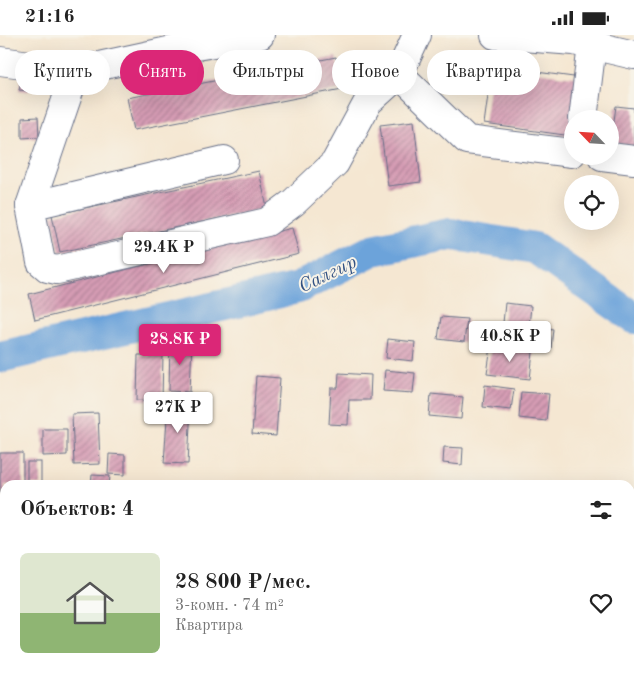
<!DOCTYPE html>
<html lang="ru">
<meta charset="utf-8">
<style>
:root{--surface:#fff;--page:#f2f2f2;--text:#222;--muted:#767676;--accent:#db2777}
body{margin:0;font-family:"Old Standard TT",serif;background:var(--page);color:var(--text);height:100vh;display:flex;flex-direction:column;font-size:19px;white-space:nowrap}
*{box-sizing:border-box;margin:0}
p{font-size:16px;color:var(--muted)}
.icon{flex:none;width:28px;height:28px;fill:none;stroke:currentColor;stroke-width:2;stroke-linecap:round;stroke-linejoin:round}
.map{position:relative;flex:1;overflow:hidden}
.sheet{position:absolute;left:0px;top:445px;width:635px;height:196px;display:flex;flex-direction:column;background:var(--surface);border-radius:15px 15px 0 0;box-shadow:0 5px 20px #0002}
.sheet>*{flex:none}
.guide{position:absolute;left:15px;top:15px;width:605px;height:45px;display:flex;gap:10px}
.needle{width:32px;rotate:295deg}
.buttons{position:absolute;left:564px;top:75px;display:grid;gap:10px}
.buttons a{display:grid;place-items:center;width:55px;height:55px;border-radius:50%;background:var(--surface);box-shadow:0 5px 20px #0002;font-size:25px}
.price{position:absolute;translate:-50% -42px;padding:0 11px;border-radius:5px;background:#fff;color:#222;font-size:16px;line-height:32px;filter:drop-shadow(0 1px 2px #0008)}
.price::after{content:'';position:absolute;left:50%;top:30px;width:15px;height:11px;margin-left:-8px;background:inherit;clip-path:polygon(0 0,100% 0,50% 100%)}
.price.on{background:var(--accent);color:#fff}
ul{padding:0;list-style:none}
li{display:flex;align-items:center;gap:15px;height:125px;padding:0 20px}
li span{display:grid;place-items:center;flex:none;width:140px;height:100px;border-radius:8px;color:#555}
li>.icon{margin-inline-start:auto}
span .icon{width:60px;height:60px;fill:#fffc;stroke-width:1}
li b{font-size:21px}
h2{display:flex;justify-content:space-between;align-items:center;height:60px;padding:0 20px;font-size:21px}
.chip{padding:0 18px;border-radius:22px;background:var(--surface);box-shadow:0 5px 20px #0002;font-size:18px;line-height:45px}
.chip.on{background:var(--accent);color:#fff}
.status{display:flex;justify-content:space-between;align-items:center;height:35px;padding:0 25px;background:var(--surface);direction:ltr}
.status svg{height:14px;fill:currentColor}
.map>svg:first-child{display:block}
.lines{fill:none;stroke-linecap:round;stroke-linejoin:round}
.river{stroke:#6ca3da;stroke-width:32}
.building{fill:url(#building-hatch)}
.minor-casing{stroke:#676f87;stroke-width:30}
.major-casing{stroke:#676f87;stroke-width:30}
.minor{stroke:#fff;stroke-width:28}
.major{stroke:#ebc669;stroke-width:28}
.labels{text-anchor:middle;stroke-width:4;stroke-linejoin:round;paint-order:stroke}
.water-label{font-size:19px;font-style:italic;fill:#335283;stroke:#f7f3e8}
</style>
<div class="status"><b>21:16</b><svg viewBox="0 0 49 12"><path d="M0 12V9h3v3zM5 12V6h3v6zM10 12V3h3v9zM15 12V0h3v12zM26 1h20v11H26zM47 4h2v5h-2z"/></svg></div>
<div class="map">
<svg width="634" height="641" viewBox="0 0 634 641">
<defs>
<pattern id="building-hatch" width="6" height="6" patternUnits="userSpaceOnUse" patternTransform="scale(1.25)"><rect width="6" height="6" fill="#d69cb4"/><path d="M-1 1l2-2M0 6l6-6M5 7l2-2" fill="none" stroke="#ad8096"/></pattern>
</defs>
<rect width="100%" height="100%" fill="#f7f3e8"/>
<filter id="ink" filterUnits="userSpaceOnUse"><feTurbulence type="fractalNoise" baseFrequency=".02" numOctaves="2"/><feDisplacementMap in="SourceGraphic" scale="10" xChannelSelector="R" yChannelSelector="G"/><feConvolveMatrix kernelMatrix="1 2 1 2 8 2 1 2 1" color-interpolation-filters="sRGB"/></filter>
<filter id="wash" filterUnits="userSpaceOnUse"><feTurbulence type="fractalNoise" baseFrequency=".0096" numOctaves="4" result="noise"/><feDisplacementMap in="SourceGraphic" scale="20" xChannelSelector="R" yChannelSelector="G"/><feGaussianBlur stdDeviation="1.12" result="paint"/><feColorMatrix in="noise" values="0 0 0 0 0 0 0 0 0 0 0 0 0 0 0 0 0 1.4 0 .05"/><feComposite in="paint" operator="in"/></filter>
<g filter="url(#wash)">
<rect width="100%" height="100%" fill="#f5e7d2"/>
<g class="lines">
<path class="river" d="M0 322 298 253 373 215 450 199 535 213 634 283"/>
</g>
<g id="blocks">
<g class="building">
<path d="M336 22 342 54 134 95 127 63Z"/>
<path d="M492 31 581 43 572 84V101L484 89Z"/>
<path d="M22 38 32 40 29 56 19 55Z"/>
<path d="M616 71 634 73V111L611 108Z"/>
<path d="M38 82 39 102 22 103V83Z"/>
<path d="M414 86 421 147 388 151 380 90Z"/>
<path d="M259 136 267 173 60 217 52 180Z"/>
<path d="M292 193 299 219 35 285 29 259Z"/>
<path d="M505 268 531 271 528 301 502 298Z"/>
<path d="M441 282 467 284 464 307 438 304Z"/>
<path d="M534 291 553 294 551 313 532 311Z"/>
<path d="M388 304 415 307 413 326 386 323Z"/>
<path d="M170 305 192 306 190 357 169 356Z"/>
<path d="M491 312 533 317 530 344 487 339Z"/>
<path d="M138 320H163L162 366 137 365Z"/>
<path d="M385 335 415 338 413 358 383 356Z"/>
<path d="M339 338 371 340 370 365H349L348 390 329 389 331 353H338Z"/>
<path d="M256 341 280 343 276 401 252 399Z"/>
<path d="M485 350 514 354 511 375 483 372Z"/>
<path d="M521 357 549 359 546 386 519 383Z"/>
<path d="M431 359 463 362 461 384 429 381Z"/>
<path d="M168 369 191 370 188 429 164 428Z"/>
<path d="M98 378 100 429 74 430 72 379Z"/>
<path d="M43 394H67V420L43 421Z"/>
<path d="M444 412 463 413 462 430 443 428Z"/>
<path d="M0 418H23V450H5V457H0Z"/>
<path d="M109 419 125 420V440L108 439Z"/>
<rect x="27" y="427" width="14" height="23"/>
<path d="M92 440 110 441 109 450H91Z"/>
<rect x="630" y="474" width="4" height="36"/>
</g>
</g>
</g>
<g filter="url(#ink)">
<use href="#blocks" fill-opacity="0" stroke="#676f87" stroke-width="1"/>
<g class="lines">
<g class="minor-casing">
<g id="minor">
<path d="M495 0 574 6 634 20"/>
<path d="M0 26 76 36 173 15 260 0"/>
<path d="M76 36 30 171 41 227 48 233 57 235 267 187 294 167 335 128 368 67 399 39 417 0"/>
<path d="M399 39 467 105 572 118"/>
<path d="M583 84 592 10"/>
<path d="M602 121 634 125"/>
<path d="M30 171 224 125"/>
<path d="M0 607 5 568"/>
</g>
</g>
<g class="major-casing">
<g id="major">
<path d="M0 553 5 554"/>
<path d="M630 622 634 623"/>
</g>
</g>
<use href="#minor" class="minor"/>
<use href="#major" class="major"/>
</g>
</g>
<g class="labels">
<g class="water-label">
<text transform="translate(327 238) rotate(-26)" y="7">Салгир</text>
</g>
</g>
</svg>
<div class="buttons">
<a><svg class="needle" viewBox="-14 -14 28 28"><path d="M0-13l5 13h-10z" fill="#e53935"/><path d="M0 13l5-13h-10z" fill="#767676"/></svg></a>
<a><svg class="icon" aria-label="locate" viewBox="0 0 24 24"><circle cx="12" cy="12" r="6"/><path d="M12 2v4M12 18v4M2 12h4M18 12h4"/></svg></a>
</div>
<b class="price" style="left:164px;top:239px">29.4K ₽</b>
<b class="price" style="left:510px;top:328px">40.8K ₽</b>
<b class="price on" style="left:180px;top:331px">28.8K ₽</b>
<b class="price" style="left:178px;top:399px">27K ₽</b>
<div class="guide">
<a class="chip">Купить</a>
<a class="chip on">Снять</a>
<a class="chip">Фильтры</a>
<a class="chip">Новое</a>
<a class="chip">Квартира</a>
</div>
<section class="sheet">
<h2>Объектов: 4<svg class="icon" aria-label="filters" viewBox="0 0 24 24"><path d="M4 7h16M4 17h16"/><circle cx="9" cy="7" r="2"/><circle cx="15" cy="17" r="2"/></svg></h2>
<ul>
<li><span style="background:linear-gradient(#dfe7d0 60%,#8fb573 0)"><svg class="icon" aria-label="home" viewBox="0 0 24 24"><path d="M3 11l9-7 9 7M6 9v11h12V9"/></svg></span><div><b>28 800 ₽/мес.</b><p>3-комн. · 74 m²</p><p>Квартира</p></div><svg class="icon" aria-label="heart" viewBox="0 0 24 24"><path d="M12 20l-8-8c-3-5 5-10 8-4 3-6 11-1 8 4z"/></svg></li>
</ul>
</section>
</div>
